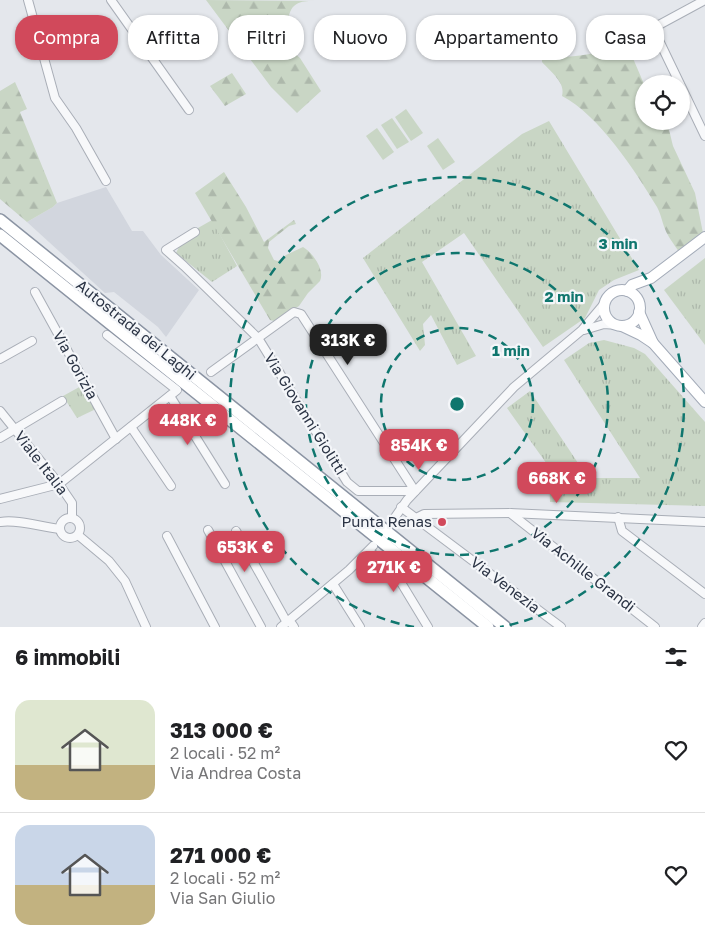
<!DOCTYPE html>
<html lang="it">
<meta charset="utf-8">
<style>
:root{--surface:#fff;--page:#f6f6f6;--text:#202124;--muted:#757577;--line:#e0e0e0;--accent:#d1495b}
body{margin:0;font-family:"Golos Text",sans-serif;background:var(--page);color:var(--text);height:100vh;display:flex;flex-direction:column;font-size:19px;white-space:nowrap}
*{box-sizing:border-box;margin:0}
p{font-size:16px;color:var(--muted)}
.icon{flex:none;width:28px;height:28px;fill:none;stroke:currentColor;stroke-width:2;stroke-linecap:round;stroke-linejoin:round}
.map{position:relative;height:627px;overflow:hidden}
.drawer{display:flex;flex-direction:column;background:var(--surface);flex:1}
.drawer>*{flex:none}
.guide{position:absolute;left:15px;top:15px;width:675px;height:45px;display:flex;gap:10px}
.buttons{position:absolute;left:635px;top:75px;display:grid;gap:10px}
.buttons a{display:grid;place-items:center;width:55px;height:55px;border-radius:50%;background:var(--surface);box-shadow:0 1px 4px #0004;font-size:25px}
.price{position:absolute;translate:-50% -42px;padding:0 11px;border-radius:10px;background:var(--accent);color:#fff;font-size:16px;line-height:32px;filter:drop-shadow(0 1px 2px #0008)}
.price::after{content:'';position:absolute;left:50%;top:30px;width:15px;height:11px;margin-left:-8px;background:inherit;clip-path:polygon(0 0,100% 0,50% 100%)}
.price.on{background:#222;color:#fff}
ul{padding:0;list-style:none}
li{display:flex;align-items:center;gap:15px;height:125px;padding:0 15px}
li+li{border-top:1px solid var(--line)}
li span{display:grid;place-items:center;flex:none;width:140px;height:100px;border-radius:15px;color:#555}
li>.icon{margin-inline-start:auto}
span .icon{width:60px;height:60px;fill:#fffc;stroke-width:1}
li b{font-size:21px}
h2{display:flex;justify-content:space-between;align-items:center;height:60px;padding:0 15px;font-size:21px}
.pill{padding:0 18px;border-radius:20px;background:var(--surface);box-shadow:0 1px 4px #0004;font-size:18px;line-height:45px}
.pill.on{background:var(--accent);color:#fff}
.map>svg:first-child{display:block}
.built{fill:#d2d6de}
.grass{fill:url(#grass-tufts)}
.forest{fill:url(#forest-firs)}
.pitch{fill:#c9d6c5}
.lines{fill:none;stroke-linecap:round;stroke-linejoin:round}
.minor-casing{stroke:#a9aeb7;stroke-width:10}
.major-casing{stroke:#a3abb8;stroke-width:12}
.highway-casing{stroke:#8b94a3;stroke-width:14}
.minor{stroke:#f7f8fa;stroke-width:8}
.major{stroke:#fff;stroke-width:10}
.highway{stroke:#fff;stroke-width:11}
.ring{fill:none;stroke:#0f766e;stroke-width:2.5;stroke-dasharray:9 6}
.poi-dot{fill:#d1495b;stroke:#f4f6f9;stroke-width:2}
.labels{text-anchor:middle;stroke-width:4.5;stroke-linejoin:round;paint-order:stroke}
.street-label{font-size:15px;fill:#2b3445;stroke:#f4f6f9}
.poi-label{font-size:15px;fill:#2b3445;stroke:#f4f6f9;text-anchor:end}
.centre{fill:#0f766e;stroke:#f4f6f9;stroke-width:2.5}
.ring-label{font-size:15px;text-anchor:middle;font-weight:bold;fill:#0f766e;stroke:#f4f6f9;stroke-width:4.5;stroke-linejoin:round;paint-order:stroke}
</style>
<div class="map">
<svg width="705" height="627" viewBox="0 0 705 627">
<defs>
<pattern id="grass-tufts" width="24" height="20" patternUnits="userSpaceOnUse" patternTransform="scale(1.25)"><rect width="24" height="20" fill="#c9d6c5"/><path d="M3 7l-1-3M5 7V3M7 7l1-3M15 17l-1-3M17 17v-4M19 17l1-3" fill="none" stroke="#adb8ab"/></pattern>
<pattern id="forest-firs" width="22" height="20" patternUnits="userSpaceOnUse" patternTransform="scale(1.25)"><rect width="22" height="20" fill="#c9d6c5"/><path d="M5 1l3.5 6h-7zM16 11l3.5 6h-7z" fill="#adb8ab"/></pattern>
</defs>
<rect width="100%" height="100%" fill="#e4e7ec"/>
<path class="built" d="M106 187 132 231H143L161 255 199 290 166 337 158 327 114 292 105 293 27 222 53 207 57 203Z"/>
<g class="grass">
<path d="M549 121 639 270 614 280 599 290 585 318 543 347 464 233 422 262 476 356 457 365 431 315 423 324 425 345 420 351 363 258 522 134Z"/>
<path d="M212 220 237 266 212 282 176 253 179 247 200 233 198 228Z"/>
<path d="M705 258V345L664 290Z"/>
<path d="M604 340 634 348 645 354 705 422V506L550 502 549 467 507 408 530 391 588 478H640L564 360 589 343Z"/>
<path d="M83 385 96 409 77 418 63 396Z"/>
</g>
<g class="forest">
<path d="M206 0 317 1C309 1 301 0 294 6 283 16 288 50 300 58L321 91 297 113 271 87Z"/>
<path d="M626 42 644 84V121C670 121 667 121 673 146L695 193 703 233 679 252C674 244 668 237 665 229 662 222 661 214 657 207 636 172 599 115 562 96 566 83 551 72 542 62V57C570 58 600 55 626 42Z"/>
<path d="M232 73 246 94 225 106 210 86Z"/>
<path d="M15 82 27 109 20 112 57 203 53 207 27 222 0 199V91Z"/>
<path d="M224 172 246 207 264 242 294 220 296 224 289 226 269 242 268 248 274 260 278 261 286 255 303 247C313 253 325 270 320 281L308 293 299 306 274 321 270 320 195 193Z"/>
</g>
<g class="pitch">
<path d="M406 109 423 133 411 141 395 117Z"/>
<path d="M392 118 409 142 397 149 381 125Z"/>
<path d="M377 128 394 152 383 160 366 136Z"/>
<path d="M438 138 455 162 443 170 427 146Z"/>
</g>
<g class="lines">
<g class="minor-casing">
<g id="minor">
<path d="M28 0 55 98 76 128 106 181"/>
<path d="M111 0 189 110"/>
<path d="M653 28 680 84"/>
<path d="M620 46 705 0"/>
<path d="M681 86 705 136"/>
<path d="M195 232 166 250 184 266 258 338 347 482 358 491H415"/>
<path d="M35 292 116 439"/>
<path d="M584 330 604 324 617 325"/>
<path d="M0 359 32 341"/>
<path d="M211 372 294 312 301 314 415 491"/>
<path d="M170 396 225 484"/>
<path d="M0 411 59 484 72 503V518"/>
<path d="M131 427 171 486"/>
<path d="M0 438 62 401"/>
<path d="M0 499 59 484 177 390 107 335"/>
<path d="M401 507 561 627"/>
<path d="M510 513 655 627"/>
<path d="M618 517 622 531 705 594"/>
<circle cx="70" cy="528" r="10"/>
<path d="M416 518 424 514 510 513 705 522"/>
<path d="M393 520 407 500 514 387 582 330 604 304"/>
<path d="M0 522C18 519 41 527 60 529"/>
<path d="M208 530 261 627"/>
<path d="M236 531 285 619 292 624 294 627"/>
<path d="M78 535 109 561 125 581 146 627"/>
<path d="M167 536 215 627"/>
<path d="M369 551 394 571 428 627"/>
<path d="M333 584 360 627"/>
<path d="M281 627 349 570 373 546"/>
<path d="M702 627 705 623"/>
</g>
</g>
<g class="major-casing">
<g id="major">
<circle cx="622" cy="308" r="18"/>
<path d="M627 291 632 285 651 278 705 237"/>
<path d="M639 312 653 343"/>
<path d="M622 326 641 335 653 343 705 402"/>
</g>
</g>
<g class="highway-casing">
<g id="highway">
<path d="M0 220 505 627"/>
<path d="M0 235 488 627"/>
</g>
</g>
<use href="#minor" class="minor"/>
<use href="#major" class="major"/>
<use href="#highway" class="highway"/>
</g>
<g class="ring">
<circle cx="457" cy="404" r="76"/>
<circle cx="457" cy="404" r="151"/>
<path d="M414 627A227 227 0 1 1 500 627"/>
</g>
<circle class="poi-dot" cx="442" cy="522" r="5"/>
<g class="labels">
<g class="street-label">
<text transform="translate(136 330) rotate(39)" y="5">Autostrada dei Laghi</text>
<text transform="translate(75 365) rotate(61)" y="5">Via Gorizia</text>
<text transform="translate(305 414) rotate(58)" y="5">Via Giovanni Giolitti</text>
<text transform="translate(41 463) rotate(52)" y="5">Viale Italia</text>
<text transform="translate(583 570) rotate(38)" y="5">Via Achille Grandi</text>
<text transform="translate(505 585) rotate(37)" y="5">Via Venezia</text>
</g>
<g class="poi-label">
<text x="432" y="527">Punta Renas</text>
</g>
</g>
<circle cx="457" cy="404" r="8" class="centre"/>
<g class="ring-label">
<text x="618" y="249">3 min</text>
<text x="564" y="302">2 min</text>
<text x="511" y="356">1 min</text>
</g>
</svg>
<div class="buttons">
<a><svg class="icon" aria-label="locate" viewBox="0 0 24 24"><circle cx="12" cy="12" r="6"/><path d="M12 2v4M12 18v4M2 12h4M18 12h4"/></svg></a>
</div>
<b class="price on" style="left:348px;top:366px">313K €</b>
<b class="price" style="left:188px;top:446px">448K €</b>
<b class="price" style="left:419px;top:471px">854K €</b>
<b class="price" style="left:557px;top:504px">668K €</b>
<b class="price" style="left:245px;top:573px">653K €</b>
<b class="price" style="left:394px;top:593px">271K €</b>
<div class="guide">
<a class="pill on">Compra</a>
<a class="pill">Affitta</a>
<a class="pill">Filtri</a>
<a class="pill">Nuovo</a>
<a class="pill">Appartamento</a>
<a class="pill">Casa</a>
</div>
</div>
<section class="drawer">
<h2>6 immobili<svg class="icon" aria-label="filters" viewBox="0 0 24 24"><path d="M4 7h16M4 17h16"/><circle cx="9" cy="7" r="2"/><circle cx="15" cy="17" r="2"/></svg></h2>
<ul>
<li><span style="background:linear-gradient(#dfe7d0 65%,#c2b280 0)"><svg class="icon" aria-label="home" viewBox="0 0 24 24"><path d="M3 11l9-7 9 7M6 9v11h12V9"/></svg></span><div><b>313 000 €</b><p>2 locali · 52 m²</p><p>Via Andrea Costa</p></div><svg class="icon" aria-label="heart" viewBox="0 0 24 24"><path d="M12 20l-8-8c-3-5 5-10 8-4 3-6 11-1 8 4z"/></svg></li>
<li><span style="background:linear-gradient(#c9d6e8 60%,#c2b280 0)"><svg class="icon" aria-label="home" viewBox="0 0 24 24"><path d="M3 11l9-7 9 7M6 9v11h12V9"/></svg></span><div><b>271 000 €</b><p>2 locali · 52 m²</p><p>Via San Giulio</p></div><svg class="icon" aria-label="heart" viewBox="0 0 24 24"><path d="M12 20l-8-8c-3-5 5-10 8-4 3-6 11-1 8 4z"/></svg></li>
</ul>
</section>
